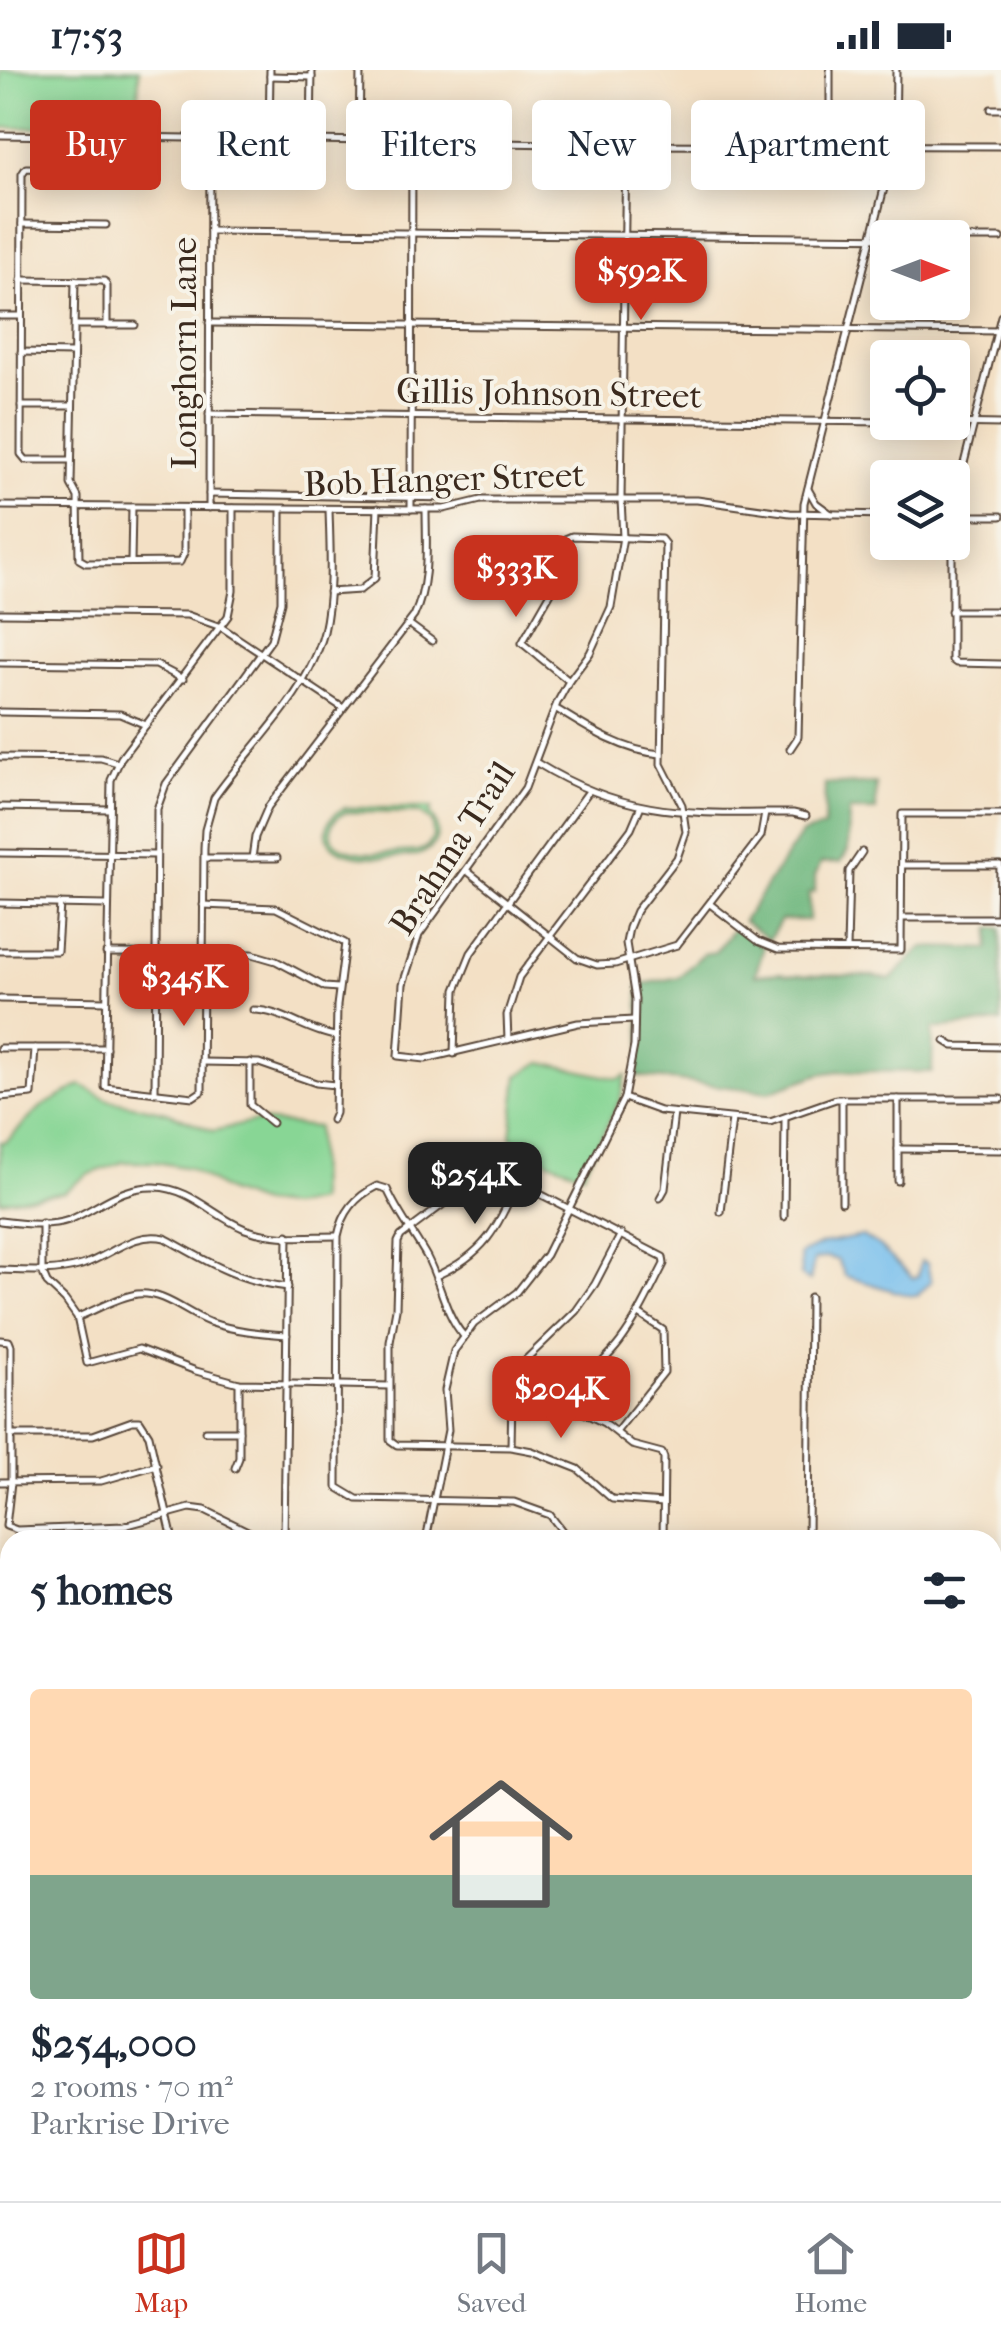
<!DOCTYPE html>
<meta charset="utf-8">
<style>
:root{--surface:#fff;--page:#f2f2f3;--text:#1f2937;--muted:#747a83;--line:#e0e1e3;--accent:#c8321e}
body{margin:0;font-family:"IM FELL French Canon",serif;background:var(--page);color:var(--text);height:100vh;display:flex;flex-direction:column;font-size:38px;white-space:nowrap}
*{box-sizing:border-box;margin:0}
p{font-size:32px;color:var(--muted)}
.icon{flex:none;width:55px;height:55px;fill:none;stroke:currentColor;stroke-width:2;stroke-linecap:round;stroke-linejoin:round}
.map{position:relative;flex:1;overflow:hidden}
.side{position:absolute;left:0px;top:1460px;width:1002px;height:672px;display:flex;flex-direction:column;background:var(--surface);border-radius:30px 30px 0 0;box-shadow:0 5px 25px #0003}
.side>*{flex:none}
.guide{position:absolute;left:30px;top:30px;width:942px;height:90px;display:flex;gap:20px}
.needle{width:65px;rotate:90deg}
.buttons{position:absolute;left:870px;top:150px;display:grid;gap:20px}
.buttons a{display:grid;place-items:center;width:100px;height:100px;border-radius:10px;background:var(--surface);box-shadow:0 5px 25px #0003;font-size:50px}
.price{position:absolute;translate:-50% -85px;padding:0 22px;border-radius:20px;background:var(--accent);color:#fff;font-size:32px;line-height:65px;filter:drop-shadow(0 2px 5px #0008)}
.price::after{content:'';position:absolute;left:50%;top:60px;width:30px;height:22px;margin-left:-15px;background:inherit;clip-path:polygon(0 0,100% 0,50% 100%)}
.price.on{background:#222;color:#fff}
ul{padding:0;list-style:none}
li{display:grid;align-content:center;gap:20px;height:530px;padding:0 30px}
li+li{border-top:2px solid var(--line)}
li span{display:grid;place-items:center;height:310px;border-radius:10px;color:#555}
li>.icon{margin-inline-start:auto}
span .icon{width:180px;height:180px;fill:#fffc;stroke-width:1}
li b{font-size:42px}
h2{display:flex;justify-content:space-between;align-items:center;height:120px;padding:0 30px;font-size:42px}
.pill{padding:0 35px;border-radius:10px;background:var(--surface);box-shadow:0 5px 25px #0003;font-size:35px;line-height:90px}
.pill.on{background:var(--accent);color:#fff}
.status{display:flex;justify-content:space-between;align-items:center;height:70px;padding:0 50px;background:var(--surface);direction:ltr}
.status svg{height:28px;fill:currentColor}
.menu{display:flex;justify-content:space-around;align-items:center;height:140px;border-top:2px solid var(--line);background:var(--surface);font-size:28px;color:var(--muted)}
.menu a{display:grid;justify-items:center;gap:5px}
.menu .on{color:var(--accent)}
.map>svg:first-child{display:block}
.green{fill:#88d695;stroke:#62805a;stroke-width:2.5;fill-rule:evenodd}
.forest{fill:#6eb77e;stroke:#54704e;stroke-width:2.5}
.water{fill:#74beed;stroke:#587486;stroke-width:2.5}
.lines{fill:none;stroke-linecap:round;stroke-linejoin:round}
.stream{stroke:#74beed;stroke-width:2.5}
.minor-casing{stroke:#574537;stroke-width:9}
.major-casing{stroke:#574537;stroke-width:11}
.minor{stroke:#fff;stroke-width:5}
.major{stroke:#efc469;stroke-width:8}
.labels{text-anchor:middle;stroke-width:8;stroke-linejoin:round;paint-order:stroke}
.street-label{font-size:35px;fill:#3b2a1e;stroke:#f7f3e8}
</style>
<div class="status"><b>17:53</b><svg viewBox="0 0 49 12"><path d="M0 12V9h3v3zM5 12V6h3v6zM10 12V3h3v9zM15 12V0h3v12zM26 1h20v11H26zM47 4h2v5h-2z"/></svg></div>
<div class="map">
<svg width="1001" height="2131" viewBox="0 0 1001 2131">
<rect width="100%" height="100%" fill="#f7f3e8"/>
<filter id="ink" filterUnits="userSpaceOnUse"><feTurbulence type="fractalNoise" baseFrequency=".01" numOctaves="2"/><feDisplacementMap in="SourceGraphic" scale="20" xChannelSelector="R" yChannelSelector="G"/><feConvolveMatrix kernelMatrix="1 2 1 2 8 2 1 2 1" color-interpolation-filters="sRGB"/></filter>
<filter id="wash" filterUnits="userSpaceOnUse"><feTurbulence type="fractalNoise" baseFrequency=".0048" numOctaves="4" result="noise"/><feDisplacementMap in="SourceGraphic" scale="40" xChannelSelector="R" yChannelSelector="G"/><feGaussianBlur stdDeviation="2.25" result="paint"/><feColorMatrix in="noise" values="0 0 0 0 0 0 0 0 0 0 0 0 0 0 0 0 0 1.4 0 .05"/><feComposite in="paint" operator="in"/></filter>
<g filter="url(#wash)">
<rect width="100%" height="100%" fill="#f3e0c5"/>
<g class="green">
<path d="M0 0H139L138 57 0 58Z"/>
<path d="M344 738H432L429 743C443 759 439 778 418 785 395 786 332 795 327 765 325 752 333 744 344 738ZM345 742 420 743 432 753 433 768 426 778 417 781C397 782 330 791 331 761 331 751 337 747 345 742Z"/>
<path d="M541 992 618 1009 626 1005 620 1030 583 1103C559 1096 528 1085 511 1066L518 1006Z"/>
<path d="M81 1015 109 1030 167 1042 213 1061 258 1051 317 1057 318 1131 290 1137 261 1134 228 1122 189 1098 156 1092H123L87 1105 64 1122 0 1131V1072H6L41 1037Z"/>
<path d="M633 2122 821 2123 807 2131H625Z"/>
</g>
<g class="forest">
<path d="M825 714H876V741H849L848 780 841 792 821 793 815 806V822L809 823V850H781L769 870 743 851 801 764 824 757Z"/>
<path d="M735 857 764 877 755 905 781 903 787 905 873 906 890 910 923 877 989 879 991 858H1001V952L933 959 932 1002 839 1001 820 1004 769 1022 637 1006 641 979 638 915 679 907 703 884 715 882Z"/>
</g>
<path class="water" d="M862 1166 880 1177 913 1208 918 1206 921 1191 927 1193 931 1212 917 1226 907 1225 845 1206 838 1190 827 1187 814 1190 810 1211 801 1206 800 1184 822 1174Z"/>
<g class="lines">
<g class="stream">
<path d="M660 2131 668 2128 677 2131"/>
<path d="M717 2131 730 2122"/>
</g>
</g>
</g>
<g filter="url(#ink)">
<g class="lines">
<g class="minor-casing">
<g id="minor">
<path d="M830 0V32L834 38 895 39"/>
<path d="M270 6 312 7"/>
<path d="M991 39H1001"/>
<path d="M0 65 626 75 1001 76"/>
<path d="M269 69 270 0"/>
<path d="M311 70 312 0"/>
<path d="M359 71 360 0"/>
<path d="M626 75 621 430 623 467 611 537 590 583 569 611 557 633 525 718 419 865 403 914 398 986 425 989 578 953 634 950"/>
<path d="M74 98 75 66"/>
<path d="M22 154 106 155"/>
<path d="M210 161 905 168"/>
<path d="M952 168H1001"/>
<path d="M21 210 104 211 107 216V255"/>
<path d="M75 210 71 414 78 427 79 489 86 493 180 492 184 483V438"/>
<path d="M0 246H21"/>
<path d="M209 253 1001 261"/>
<path d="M75 255H135"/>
<path d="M21 282 72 283"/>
<path d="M21 336H71"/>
<path d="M209 344 888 352"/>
<path d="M893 352 1001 354"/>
<path d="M71 390H26L21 384 22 104 26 98 106 99"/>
<path d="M808 419 816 433 831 444"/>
<path d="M209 424 453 428"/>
<path d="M0 436 426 439H444L481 430H697L790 443 888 445"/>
<path d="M209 438 210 69"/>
<path d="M233 438V521L228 546 121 688 111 710 105 1017 193 1027 202 1021 204 778 205 760 214 728C250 676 308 625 324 562 333 523 330 479 329 439"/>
<path d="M411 439 412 72"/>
<path d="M952 441 1001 246"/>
<path d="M952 446H1001"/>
<path d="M952 472V590L956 593 1001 594"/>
<path d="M131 492 132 437"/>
<path d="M329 522 360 520 375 508 378 438"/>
<path d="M951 541H1001"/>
<path d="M0 543 187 545 221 557 343 638"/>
<path d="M409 554 432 571"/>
<path d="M0 593 156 595 183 609"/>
<path d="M555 638C587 658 622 681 661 684"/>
<path d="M0 642 120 644 146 655"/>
<path d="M790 679 798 667 804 433 895 75 896 0"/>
<path d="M0 687 101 688 118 693"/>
<path d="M537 693C628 749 691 743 793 743L806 746"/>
<path d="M0 737 109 739"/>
<path d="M0 783 156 785"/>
<path d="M205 788H277"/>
<path d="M252 788 255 767 268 737 414 546C430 512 426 475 426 439"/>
<path d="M902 795H999"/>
<path d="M466 800 577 888 597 895 615 894 677 875 761 766 765 743"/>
<path d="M0 833 106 835"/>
<path d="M710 834 758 871 778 879 901 880 902 744H1001"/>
<path d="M203 835 276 838 345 873 337 936 335 1043 332 1050"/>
<path d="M902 848H999L1000 795"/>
<path d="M847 879 849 801 862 782"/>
<path d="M0 881H57L60 834"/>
<path d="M106 883 252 884 276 891 325 917 338 918"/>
<path d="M0 929 106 931"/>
<path d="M253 940C282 940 307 962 336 966"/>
<path d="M508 970 507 945 519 907 631 759 640 738"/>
<path d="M945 971 953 976 1001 977"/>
<path d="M0 978H106"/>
<path d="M454 984 456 920 471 883 589 721"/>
<path d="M202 992 259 993 316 1013 335 1015"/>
<path d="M250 992V1035L272 1053"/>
<path d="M155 1023 157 739 166 714 271 570 281 532V439"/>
<path d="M0 1027 32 1024 35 978"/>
<path d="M624 1028 660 1041 770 1052 836 1029H1001"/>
<path d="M898 1079 1001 1080"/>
<path d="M898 1111V1029"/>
<path d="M660 1128 665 1119 674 1043"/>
<path d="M842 1132V1029"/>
<path d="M721 1142 732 1049"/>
<path d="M784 1147 785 1049"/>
<path d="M0 1151C21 1154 49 1157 69 1150 99 1138 120 1116 155 1117 191 1118 213 1146 245 1159 274 1170 307 1166 337 1166"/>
<path d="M42 1153V1201L47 1213 65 1230 77 1247 87 1293 139 1279 196 1301 239 1313 389 1316"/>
<path d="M0 1200C27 1201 55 1203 82 1195 111 1186 132 1161 165 1168 208 1192 237 1211 288 1217"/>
<path d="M436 1206C484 1184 498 1159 517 1112"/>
<path d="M78 1247C96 1240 117 1227 137 1224 163 1221 186 1243 209 1252 235 1261 260 1263 287 1265"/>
<path d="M463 1265C445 1244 440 1212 427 1187 414 1164 398 1144 387 1119L377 1116C355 1127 343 1142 338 1166L337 1417 357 1429 514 1432 550 1445 569 1470"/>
<path d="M0 1270 9 1271 11 1276V1412L6 1456 17 1460 124 1456 190 1438 205 1440 266 1470"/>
<path d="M512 1323 568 1335 604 1353 632 1375 662 1383 664 1388 663 1470"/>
<path d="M568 1335C579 1309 603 1295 620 1272 638 1248 650 1221 664 1194L663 1187 505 1106 470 1092 449 1130 401 1166 398 1172 396 1239 390 1272V1370L397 1375 511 1377 532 1381 578 1399 612 1429 663 1433"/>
<path d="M205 1361H239"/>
<path d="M617 1361 664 1302 663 1260 639 1244"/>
<path d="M11 1365H93L132 1351H140L149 1365 173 1470"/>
<path d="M511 1377 512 1323 520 1295 576 1241 595 1214 621 1164"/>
<path d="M235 1398 239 1388V1313"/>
<path d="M0 1412 101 1411 157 1395"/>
<path d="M284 1470 288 1165"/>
<path d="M426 1470 448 1360 445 1320 454 1281 474 1254 517 1222 546 1185 624 1028 634 976 635 929 626 873 629 858 636 841 677 788 686 762 682 735 661 694 665 474 661 469 572 466 565 469 553 519 522 573 569 611"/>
<path d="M808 1470 810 1227"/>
<path d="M0 1509H10"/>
<path d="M0 1556H10"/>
<path d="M992 1741 1001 1740"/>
<path d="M2 1756 10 1772"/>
<path d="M992 1792H1001"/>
<path d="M992 1869 1001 1867"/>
<path d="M0 1880 10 1901"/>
<path d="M992 1926 1001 1924"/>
<path d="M0 1935 10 1929"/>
<path d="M992 1980 1001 1978"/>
<path d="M0 2010 10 2032"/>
<path d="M992 2017 1001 2014"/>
<path d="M992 2055 1001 2052"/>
<path d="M300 2122 304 2131"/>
<path d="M465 2122 490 2124 504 2131"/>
<path d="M544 2122 545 2131"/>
<path d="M913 2122 916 2131"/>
<path d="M18 2131V2122"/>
<path d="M72 2131V2122"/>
<path d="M126 2131 127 2122"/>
<path d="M180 2131 181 2122"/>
<path d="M232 2131 253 2122"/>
<path d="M582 2131 590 2122"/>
<path d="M813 2131 828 2122"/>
<path d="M882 2131 892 2122"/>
</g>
</g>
<g class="major-casing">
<g id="major">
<path d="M992 1645H1001"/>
<path d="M0 1647H10"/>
<path d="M0 1659H10"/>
<path d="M418 2131V2122"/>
</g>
</g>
<use href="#minor" class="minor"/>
<use href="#major" class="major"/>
</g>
</g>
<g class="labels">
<g class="street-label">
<text transform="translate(184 283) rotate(-90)" y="12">Longhorn Lane</text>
<text transform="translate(549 323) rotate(1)" y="12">Gillis Johnson Street</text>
<text transform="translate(444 409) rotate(-2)" y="12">Bob Hanger Street</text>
<text transform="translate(452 778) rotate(-57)" y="12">Brahma Trail</text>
</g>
</g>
</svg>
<div class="buttons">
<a><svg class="needle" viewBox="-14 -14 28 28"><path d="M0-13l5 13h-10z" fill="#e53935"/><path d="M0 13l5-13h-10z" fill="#747a83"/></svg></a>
<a><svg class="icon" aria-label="locate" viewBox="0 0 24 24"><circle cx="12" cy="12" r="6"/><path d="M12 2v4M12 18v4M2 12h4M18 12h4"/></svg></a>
<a><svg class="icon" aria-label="layers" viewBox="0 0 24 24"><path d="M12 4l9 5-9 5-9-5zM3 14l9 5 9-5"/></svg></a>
</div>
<b class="price" style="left:641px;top:253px">$592K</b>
<b class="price" style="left:516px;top:550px">$333K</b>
<b class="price" style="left:184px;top:959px">$345K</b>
<b class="price on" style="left:475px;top:1157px">$254K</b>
<b class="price" style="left:561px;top:1371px">$204K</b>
<div class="guide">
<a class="pill on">Buy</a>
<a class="pill">Rent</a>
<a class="pill">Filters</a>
<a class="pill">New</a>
<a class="pill">Apartment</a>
</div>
<section class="side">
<h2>5 homes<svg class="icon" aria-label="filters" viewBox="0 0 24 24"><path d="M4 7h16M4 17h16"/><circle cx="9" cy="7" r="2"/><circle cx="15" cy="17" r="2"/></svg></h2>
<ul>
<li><span style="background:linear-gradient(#ffd9b3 60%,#7fa58c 0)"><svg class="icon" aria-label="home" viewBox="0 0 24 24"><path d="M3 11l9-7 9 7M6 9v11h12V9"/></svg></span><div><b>$254,000</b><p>2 rooms · 70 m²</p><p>Parkrise Drive</p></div></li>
</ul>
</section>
</div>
<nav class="menu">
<a class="on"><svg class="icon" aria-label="map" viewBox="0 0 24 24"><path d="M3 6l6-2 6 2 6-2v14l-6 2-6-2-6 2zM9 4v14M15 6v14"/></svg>Map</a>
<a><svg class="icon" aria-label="saved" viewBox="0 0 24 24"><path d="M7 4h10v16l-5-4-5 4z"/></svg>Saved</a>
<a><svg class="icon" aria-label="home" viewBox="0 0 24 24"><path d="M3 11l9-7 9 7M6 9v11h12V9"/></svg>Home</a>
</nav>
